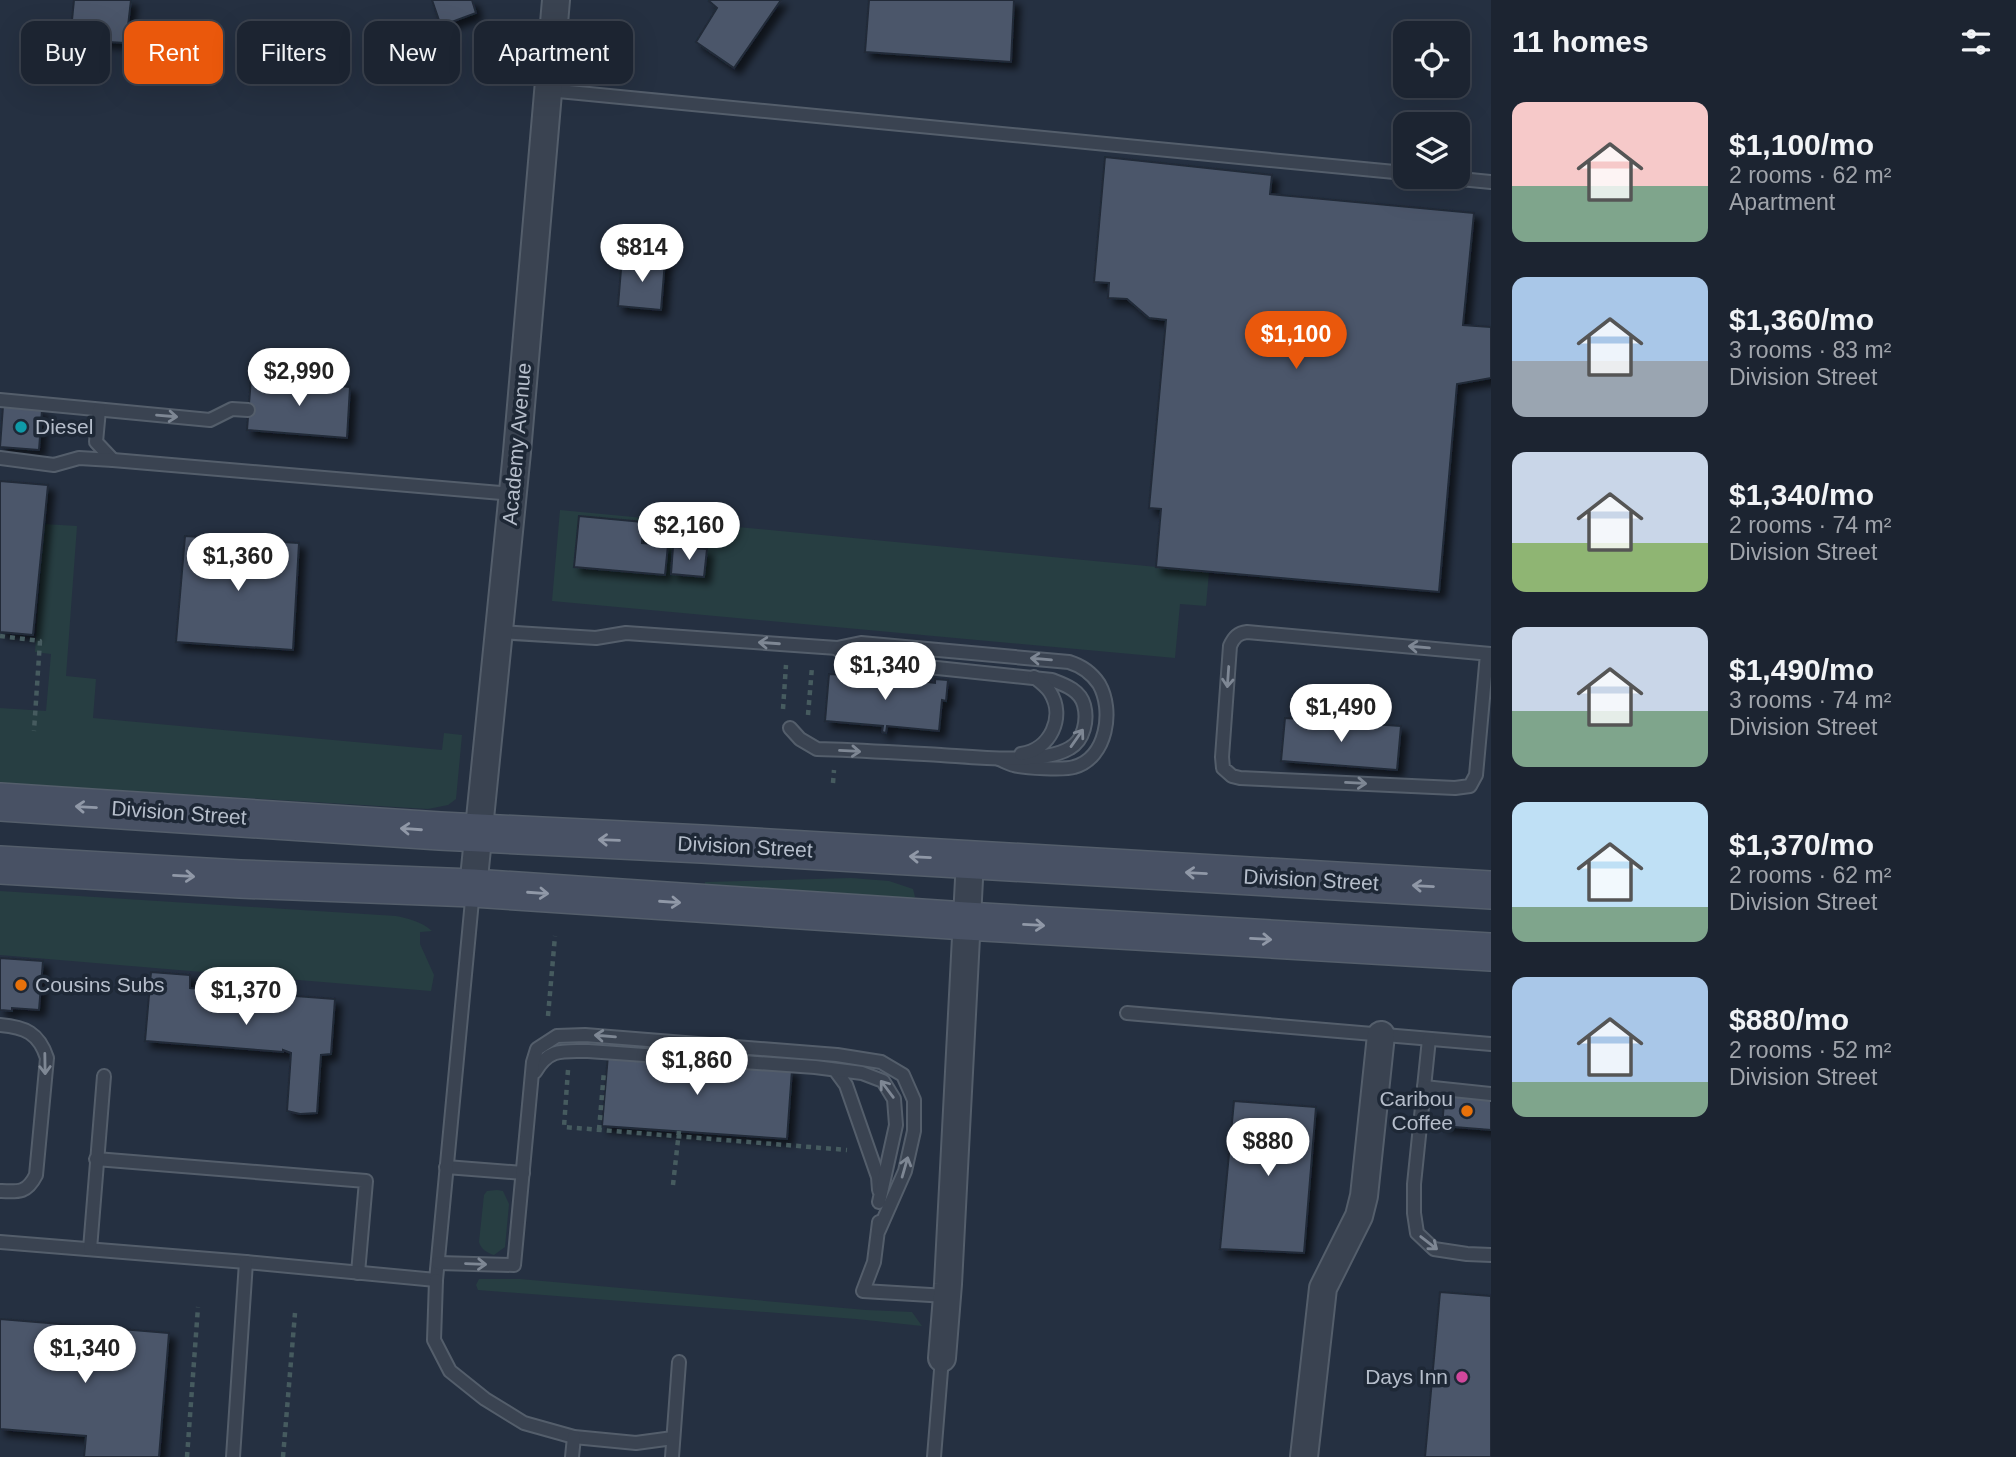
<!DOCTYPE html>
<meta charset="utf-8">
<style>
:root{--surface:#1c2431;--page:#252c39;--text:#f1f3f6;--muted:#a0a4ab;--line:#3a414d;--accent:#ea580c}
body{margin:0;font-family:Arial,sans-serif;background:var(--page);color:var(--text);height:100vh;display:flex;flex-direction:column;font-size:26px;white-space:nowrap}
*{box-sizing:border-box;margin:0}
p{font-size:23px;color:var(--muted)}
.icon{flex:none;width:38px;height:38px;fill:none;stroke:currentColor;stroke-width:2;stroke-linecap:round;stroke-linejoin:round}
.map{position:relative;flex:1;overflow:hidden}
.sheet{display:flex;flex-direction:column;background:var(--surface);width:525px}
.sheet>*{flex:none}
.guide{position:absolute;left:21px;top:21px;width:665px;height:63px;display:flex;gap:14px}
.controls{position:absolute;left:1393px;top:21px;display:grid;gap:14px}
.controls a{display:grid;place-items:center;width:77px;height:77px;border-radius:14px;background:var(--surface);box-shadow:0 7px 28px #0002,0 0 0 2px var(--line);font-size:35px}
.price{position:absolute;translate:-50% -60px;padding:0 16px;border-radius:24px;background:#fff;color:#222;font-size:23px;line-height:46px;filter:drop-shadow(0 2px 4px #0008)}
.price::after{content:'';position:absolute;left:50%;top:42px;width:21px;height:16px;margin-left:-10px;background:inherit;clip-path:polygon(0 0,100% 0,50% 100%)}
.price.active{background:var(--accent);color:#fff}
ul{padding:0;list-style:none}
li{display:flex;align-items:center;gap:21px;height:175px;padding:0 21px}
li span{display:grid;place-items:center;flex:none;width:196px;height:140px;border-radius:14px;color:#555}
li>.icon{margin-inline-start:auto}
span .icon{width:84px;height:84px;fill:#fffc;stroke-width:1}
li b{font-size:30px}
h2{display:flex;justify-content:space-between;align-items:center;height:84px;padding:0 21px;font-size:30px}
.pill{padding:0 24px;border-radius:14px;background:var(--surface);box-shadow:0 7px 28px #0002,0 0 0 2px var(--line);font-size:24px;line-height:63px}
.pill.active{background:var(--accent);color:#fff}
main{display:flex;flex:1;min-height:0}
.map>svg:first-child{display:block}
.green{fill:#273e42}
.building{fill:#4b576a;stroke:#202a38;stroke-width:2;filter:url(#shadow)}
.lines{fill:none;stroke-linecap:round;stroke-linejoin:round}
.service-casing{stroke:#545e6b;stroke-width:16}
.minor-casing{stroke:#545e6b;stroke-width:30}
.secondary-casing{stroke:#545e6b;stroke-width:40}
.path{stroke:#465b5f;stroke-width:4.5;stroke-dasharray:5 5;stroke-linecap:butt}
.service{stroke:#3a4351;stroke-width:12}
.minor{stroke:#3a4351;stroke-width:26}
.secondary{stroke:#485164;stroke-width:37}
.oneway{stroke:#7e8794}
.oneway2{stroke:#9098a7}
.culture-dot{fill:#0f9aa8;stroke:#1e2836;stroke-width:2.5}
.food-dot{fill:#e8710a;stroke:#1e2836;stroke-width:2.5}
.hotel-dot{fill:#d1479c;stroke:#1e2836;stroke-width:2.5}
.labels{text-anchor:middle;stroke-width:7;stroke-linejoin:round;paint-order:stroke}
.poi-label{font-size:21px;fill:#b6becb;stroke:#1e2836;text-anchor:start}
.street-label{font-size:21px;fill:#b6becb;stroke:#1e2836}
</style>
<main>
<div class="map">
<svg width="1491" height="1457" viewBox="0 0 1491 1457">
<defs>
<filter id="shadow"><feDropShadow dx="6" dy="6" stdDeviation="3.5" flood-color="#0009"/></filter>
</defs>
<rect width="100%" height="100%" fill="#253041"/>
<g class="green">
<path d="M560 510 1209 572 1206 606 1180 604 1175 658 552 601Z"/>
<path d="M44 524 77 526 66 676 96 679 93 718 442 750 444 733 462 735 456 799 448 805 428 809 0 783V708L46 711 51 654 35 652Z"/>
<path d="M851 878 889 881 913 889 915 897 910 900 705 887V882Z"/>
<path d="M0 891 396 916C410 919 420 921 432 931L420 932V944L434 975 431 991 0 955Z"/>
<path d="M497 1190 503 1191 509 1204 505 1247 494 1255C487 1253 481 1249 479 1242L484 1195 487 1191Z"/>
<path d="M479 1279H520L866 1310 912 1312 922 1326 856 1319 478 1290 476 1285Z"/>
</g>
<g class="building">
<path d="M74 0H131L126 43 70 40Z"/>
<path d="M432 0H472L476 13 441 26Z"/>
<path d="M710 0H781L734 68 696 42 717 8 709 1Z"/>
<path d="M869 0H1014L1011 62 865 52Z"/>
<path d="M1105 157 1272 175 1270 194 1474 213 1463 325 1491 327V378L1457 384 1439 592 1156 567 1161 509 1149 508 1166 320 1149 318 1127 299 1108 298 1109 283 1094 282Z"/>
<path d="M622 257 665 261 661 310 618 306Z"/>
<path d="M251 378 350 387 347 438 247 430Z"/>
<path d="M3 406 42 410 39 450 0 447Z"/>
<path d="M0 481 48 485 33 635 0 632Z"/>
<path d="M579 516 643 522 642 543 668 545 665 575 574 567Z"/>
<path d="M185 536 299 543 293 650 176 642Z"/>
<path d="M673 547 707 549 704 577 671 574Z"/>
<path d="M874 672 891 673 890 678 935 683V679L948 680 946 701 942 700 939 731 887 726 886 733 882 732 883 726 825 721 829 674 874 677Z"/>
<path d="M1285 718 1401 726 1397 770 1281 761Z"/>
<path d="M0 958 43 961 39 1010 12 1008V1011L0 1010Z"/>
<path d="M151 972 190 975V988L335 999 331 1054 321 1055 317 1113 300 1114 287 1111 291 1053 283 1050V1052L145 1041Z"/>
<path d="M608 1055 792 1070 787 1139 602 1126Z"/>
<path d="M1445 1092 1491 1096V1130L1442 1126Z"/>
<path d="M1234 1101 1316 1107 1304 1253 1220 1249Z"/>
<path d="M1440 1292 1491 1296V1457H1425Z"/>
<path d="M0 1319 169 1333 159 1457H84L86 1436 0 1429Z"/>
</g>
<g class="lines">
<g class="service-casing">
<g id="service">
<path d="M548 90 1405 173"/>
<path d="M1440 177 1491 182"/>
<path d="M0 400 210 420 232 409 248 410"/>
<path d="M99 410 96 442 113 460"/>
<path d="M0 458 54 465 79 458 113 460 512 494"/>
<path d="M498 632 596 638 626 633 837 648 861 643 1069 662C1082 666 1091 672 1099 684 1114 710 1107 758 1074 767 1065 770 1024 768 1014 765 1009 764 1004 761 999 759"/>
<path d="M1487 654 1476 775 1470 786 1455 788 1240 778 1232 776 1223 768 1222 757 1230 646C1234 637 1238 633 1247 632L1491 654"/>
<path d="M790 728 800 739 817 749C859 750 900 753 941 755 974 757 1042 765 1070 748 1084 740 1088 720 1084 705 1080 690 1065 685 1052 680L861 660 837 649"/>
<path d="M1021 754C1050 750 1066 717 1050 692 1046 686 1039 681 1034 677"/>
<path d="M1127 1013 1491 1044"/>
<path d="M0 1025C25 1027 39 1033 47 1058L36 1175C27 1193 19 1192 0 1191"/>
<path d="M1429 1039 1414 1184V1213L1417 1233 1434 1249 1467 1254 1491 1255"/>
<path d="M835 1070 846 1085 878 1177 879 1190"/>
<path d="M535 1072C549 1048 562 1051 588 1051L815 1067 862 1073 883 1081 894 1099 896 1125 879 1202"/>
<path d="M1424 1087 1491 1094"/>
<path d="M96 1159 366 1181 358 1273"/>
<path d="M446 1167 523 1173"/>
<path d="M879 1222 874 1262 863 1291 947 1296"/>
<path d="M0 1242 246 1262 436 1280 473 890"/>
<path d="M90 1249 104 1076"/>
<path d="M438 1263 514 1265 533 1062 537 1049 557 1036 585 1035 837 1055 881 1062 903 1075 914 1100V1131L905 1171 879 1230"/>
<path d="M436 1280 434 1340 450 1371 485 1399 524 1423 574 1437 636 1443 673 1438"/>
<path d="M233 1457 246 1262"/>
<path d="M572 1457 574 1437"/>
<path d="M672 1457 679 1362"/>
<path d="M934 1457 942 1358"/>
</g>
</g>
<g class="minor-casing">
<g id="minor">
<path d="M473 888 517 452 556 0"/>
<path d="M942 1358 948 1284 970 860"/>
<path d="M1304 1457 1323 1288 1359 1216 1364 1196 1381 1035"/>
</g>
</g>
<g class="secondary-casing">
<g id="secondary">
<path d="M0 802 440 831 702 844 1491 890"/>
<path d="M0 865 240 879 473 888 966 921 1491 952"/>
</g>
</g>
<g class="path">
<path d="M0 636 40 641 34 731"/>
<path d="M783 709 786 665"/>
<path d="M808 715 812 667"/>
<path d="M833 783 834 770"/>
<path d="M548 1016 555 936"/>
<path d="M568 1070 564 1127 847 1150"/>
<path d="M599 1130 604 1071"/>
<path d="M673 1185 679 1131"/>
<path d="M187 1457 198 1307"/>
<path d="M283 1457 295 1313"/>
</g>
<use href="#service" class="service"/>
<use href="#minor" class="minor"/>
<use href="#secondary" class="secondary"/>
</g>
<defs><path id="oneway-shaft" d="M-6 0H5M1.5-3L5.5 0L1.5 3" fill="none" stroke-width="1.6" stroke-linecap="round" stroke-linejoin="round" transform="scale(1.75)"/></defs>
<g class="oneway">
<use href="#oneway-shaft" transform="translate(167 416) rotate(5)"/>
<use href="#oneway-shaft" transform="translate(769 643) rotate(-176)"/>
<use href="#oneway-shaft" transform="translate(1419 647) rotate(-175)"/>
<use href="#oneway-shaft" transform="translate(1041 659) rotate(-175)"/>
<use href="#oneway-shaft" transform="translate(1228 677) rotate(94)"/>
<use href="#oneway-shaft" transform="translate(1077 738) rotate(-55)"/>
<use href="#oneway-shaft" transform="translate(850 751) rotate(3)"/>
<use href="#oneway-shaft" transform="translate(1356 783) rotate(3)"/>
<use href="#oneway-shaft" transform="translate(605 1036) rotate(-175)"/>
<use href="#oneway-shaft" transform="translate(45 1064) rotate(89)"/>
<use href="#oneway-shaft" transform="translate(887 1089) rotate(-127)"/>
<use href="#oneway-shaft" transform="translate(905 1167) rotate(-74)"/>
<use href="#oneway-shaft" transform="translate(1429 1243) rotate(38)"/>
<use href="#oneway-shaft" transform="translate(476 1264) rotate(2)"/>
</g>
<g class="oneway2">
<use href="#oneway-shaft" transform="translate(86 807) rotate(-177)"/>
<use href="#oneway-shaft" transform="translate(411 829) rotate(-176)"/>
<use href="#oneway-shaft" transform="translate(609 840) rotate(-178)"/>
<use href="#oneway-shaft" transform="translate(920 857) rotate(-177)"/>
<use href="#oneway-shaft" transform="translate(1196 873) rotate(-177)"/>
<use href="#oneway-shaft" transform="translate(184 876) rotate(3)"/>
<use href="#oneway-shaft" transform="translate(1423 886) rotate(-177)"/>
<use href="#oneway-shaft" transform="translate(538 893) rotate(4)"/>
<use href="#oneway-shaft" transform="translate(670 902) rotate(4)"/>
<use href="#oneway-shaft" transform="translate(1034 925) rotate(3)"/>
<use href="#oneway-shaft" transform="translate(1261 939) rotate(3)"/>
</g>
<circle class="culture-dot" cx="21" cy="427" r="7"/>
<g class="food-dot">
<circle cx="21" cy="985" r="7"/>
<circle cx="1467" cy="1111" r="7"/>
</g>
<circle class="hotel-dot" cx="1462" cy="1377" r="7"/>
<g class="labels">
<g class="poi-label">
<text x="35" y="434">Diesel</text>
<text x="35" y="992">Cousins Subs</text>
<text x="1453" y="1106" text-anchor="end">Caribou<tspan x="1453" dy="24">Coffee</tspan></text>
<text x="1448" y="1384" text-anchor="end">Days Inn</text>
</g>
<g class="street-label">
<text transform="translate(517 444) rotate(-85)" y="7">Academy Avenue</text>
<text transform="translate(179 813) rotate(4)" y="7">Division Street</text>
<text transform="translate(745 847) rotate(3)" y="7">Division Street</text>
<text transform="translate(1311 880) rotate(3)" y="7">Division Street</text>
</g>
</g>
</svg>
<div class="controls">
<a><svg class="icon" aria-label="locate" viewBox="0 0 24 24"><circle cx="12" cy="12" r="6"/><path d="M12 2v4M12 18v4M2 12h4M18 12h4"/></svg></a>
<a><svg class="icon" aria-label="layers" viewBox="0 0 24 24"><path d="M12 4l9 5-9 5-9-5zM3 14l9 5 9-5"/></svg></a>
</div>
<b class="price" style="left:642px;top:284px">$814</b>
<b class="price active" style="left:1296px;top:371px">$1,100</b>
<b class="price" style="left:299px;top:408px">$2,990</b>
<b class="price" style="left:689px;top:562px">$2,160</b>
<b class="price" style="left:238px;top:593px">$1,360</b>
<b class="price" style="left:885px;top:702px">$1,340</b>
<b class="price" style="left:1341px;top:744px">$1,490</b>
<b class="price" style="left:246px;top:1027px">$1,370</b>
<b class="price" style="left:697px;top:1097px">$1,860</b>
<b class="price" style="left:1268px;top:1178px">$880</b>
<b class="price" style="left:85px;top:1385px">$1,340</b>
<div class="guide">
<a class="pill">Buy</a>
<a class="pill active">Rent</a>
<a class="pill">Filters</a>
<a class="pill">New</a>
<a class="pill">Apartment</a>
</div>
</div>
<section class="sheet">
<h2>11 homes<svg class="icon" aria-label="filters" viewBox="0 0 24 24"><path d="M4 7h16M4 17h16"/><circle cx="9" cy="7" r="2"/><circle cx="15" cy="17" r="2"/></svg></h2>
<ul>
<li><span style="background:linear-gradient(#f6c9c9 60%,#7fa58c 0)"><svg class="icon" aria-label="home" viewBox="0 0 24 24"><path d="M3 11l9-7 9 7M6 9v11h12V9"/></svg></span><div><b>$1,100/mo</b><p>2 rooms · 62 m²</p><p>Apartment</p></div></li>
<li><span style="background:linear-gradient(#a9c7e8 60%,#9aa5b1 0)"><svg class="icon" aria-label="home" viewBox="0 0 24 24"><path d="M3 11l9-7 9 7M6 9v11h12V9"/></svg></span><div><b>$1,360/mo</b><p>3 rooms · 83 m²</p><p>Division Street</p></div></li>
<li><span style="background:linear-gradient(#c9d6e8 65%,#8fb573 0)"><svg class="icon" aria-label="home" viewBox="0 0 24 24"><path d="M3 11l9-7 9 7M6 9v11h12V9"/></svg></span><div><b>$1,340/mo</b><p>2 rooms · 74 m²</p><p>Division Street</p></div></li>
<li><span style="background:linear-gradient(#c9d6e8 60%,#7fa58c 0)"><svg class="icon" aria-label="home" viewBox="0 0 24 24"><path d="M3 11l9-7 9 7M6 9v11h12V9"/></svg></span><div><b>$1,490/mo</b><p>3 rooms · 74 m²</p><p>Division Street</p></div></li>
<li><span style="background:linear-gradient(#bfe0f5 75%,#7fa58c 0)"><svg class="icon" aria-label="home" viewBox="0 0 24 24"><path d="M3 11l9-7 9 7M6 9v11h12V9"/></svg></span><div><b>$1,370/mo</b><p>2 rooms · 62 m²</p><p>Division Street</p></div></li>
<li><span style="background:linear-gradient(#a9c7e8 75%,#7fa58c 0)"><svg class="icon" aria-label="home" viewBox="0 0 24 24"><path d="M3 11l9-7 9 7M6 9v11h12V9"/></svg></span><div><b>$880/mo</b><p>2 rooms · 52 m²</p><p>Division Street</p></div></li>
</ul>
</section>
</main>
